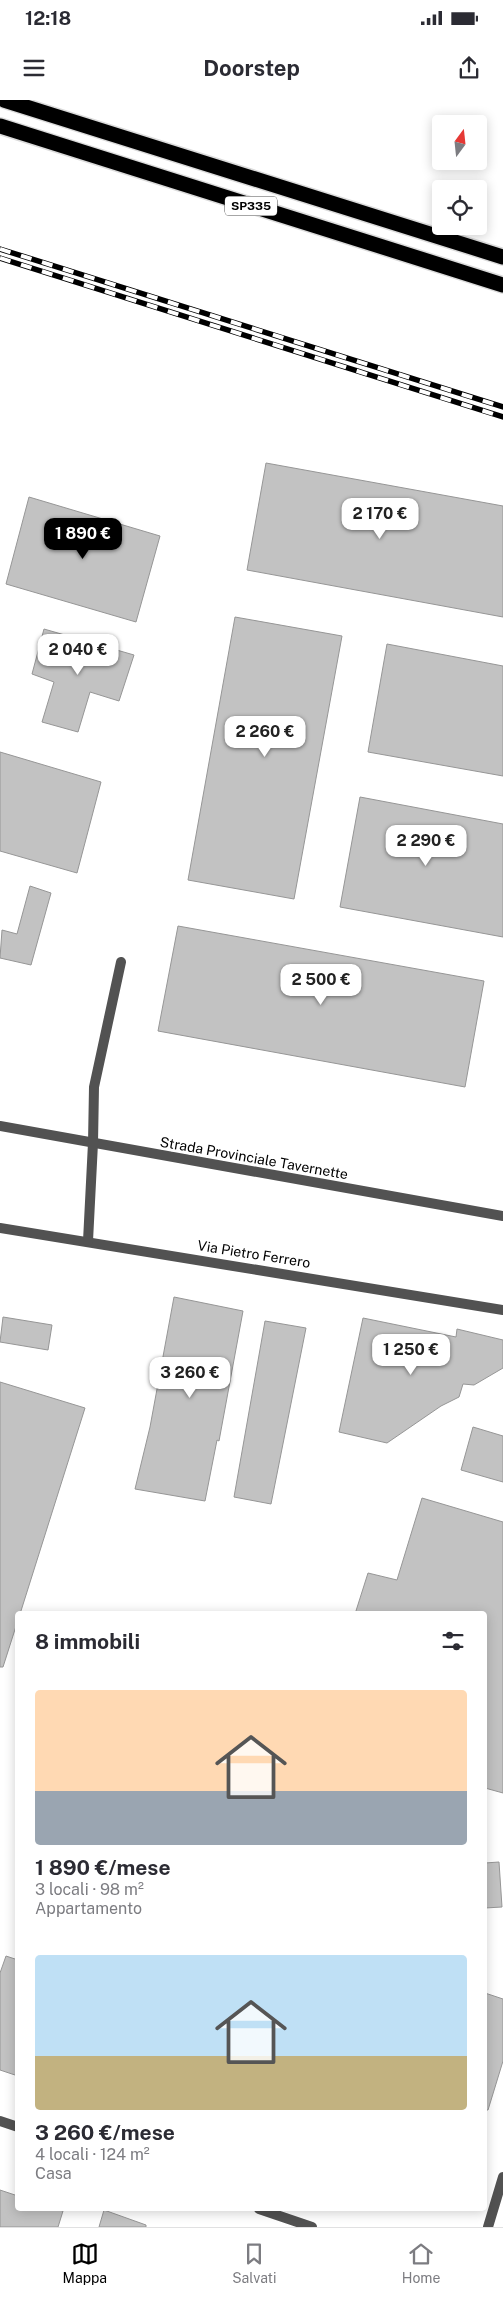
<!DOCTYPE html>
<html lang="it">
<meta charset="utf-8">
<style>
:root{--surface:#fff;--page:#f7f7f7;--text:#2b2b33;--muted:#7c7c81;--line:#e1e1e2;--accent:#000}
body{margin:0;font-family:"Public Sans",sans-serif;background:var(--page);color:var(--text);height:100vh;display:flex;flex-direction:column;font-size:19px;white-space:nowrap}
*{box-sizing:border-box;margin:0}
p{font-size:16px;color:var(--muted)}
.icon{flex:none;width:28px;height:28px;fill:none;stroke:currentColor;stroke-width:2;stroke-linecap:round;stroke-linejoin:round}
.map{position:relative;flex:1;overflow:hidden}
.panel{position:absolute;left:15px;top:1511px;width:472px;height:600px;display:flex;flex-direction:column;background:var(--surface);border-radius:5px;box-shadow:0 2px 12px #0003}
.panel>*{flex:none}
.needle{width:32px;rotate:15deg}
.fabs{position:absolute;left:432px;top:15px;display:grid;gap:10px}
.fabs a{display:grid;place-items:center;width:55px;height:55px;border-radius:5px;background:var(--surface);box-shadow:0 2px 12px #0003;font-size:25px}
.price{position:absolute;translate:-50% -42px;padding:0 11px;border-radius:10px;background:#fff;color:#222;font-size:16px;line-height:32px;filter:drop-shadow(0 1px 2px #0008)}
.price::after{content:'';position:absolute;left:50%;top:30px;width:15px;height:11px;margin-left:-8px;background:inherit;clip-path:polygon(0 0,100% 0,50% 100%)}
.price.current{background:var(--accent);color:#fff}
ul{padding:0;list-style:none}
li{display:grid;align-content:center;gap:10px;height:265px;padding:0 20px}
li span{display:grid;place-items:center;height:155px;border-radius:5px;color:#555}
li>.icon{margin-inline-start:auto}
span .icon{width:90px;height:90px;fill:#fffc;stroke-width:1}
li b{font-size:21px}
h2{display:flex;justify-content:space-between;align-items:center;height:60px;padding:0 20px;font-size:21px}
.status{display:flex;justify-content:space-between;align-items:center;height:35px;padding:0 25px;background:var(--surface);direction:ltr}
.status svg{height:14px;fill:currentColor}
header{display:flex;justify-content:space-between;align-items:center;height:65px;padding:0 20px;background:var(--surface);font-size:22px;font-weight:700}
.tab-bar{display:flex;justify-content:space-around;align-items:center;height:70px;border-top:1px solid var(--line);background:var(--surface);font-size:14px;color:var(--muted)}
.tab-bar a{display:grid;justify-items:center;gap:2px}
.tab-bar .current{color:var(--accent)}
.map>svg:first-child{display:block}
.building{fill:#c2c2c2;stroke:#969696}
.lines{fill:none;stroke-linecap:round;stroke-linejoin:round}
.highway-casing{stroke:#dbdbdb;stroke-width:18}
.street{stroke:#525252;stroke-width:10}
.highway{stroke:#000;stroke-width:15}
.rail-casing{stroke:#000;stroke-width:5.5}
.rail{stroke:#fff;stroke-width:4;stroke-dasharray:11;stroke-linecap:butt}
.labels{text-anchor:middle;stroke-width:5;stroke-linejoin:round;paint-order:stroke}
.shield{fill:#fff;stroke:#4c4c4c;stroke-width:1}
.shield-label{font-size:12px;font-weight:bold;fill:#000}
.street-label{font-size:14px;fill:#000;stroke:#fff}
</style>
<div class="status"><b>12:18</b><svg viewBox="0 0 49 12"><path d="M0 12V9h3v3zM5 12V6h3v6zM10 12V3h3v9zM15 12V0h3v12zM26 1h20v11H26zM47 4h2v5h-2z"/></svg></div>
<header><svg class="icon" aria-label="menu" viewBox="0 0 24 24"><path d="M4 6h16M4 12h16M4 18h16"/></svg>Doorstep<svg class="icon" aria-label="share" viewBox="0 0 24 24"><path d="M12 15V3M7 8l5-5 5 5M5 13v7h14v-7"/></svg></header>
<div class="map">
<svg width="503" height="2127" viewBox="0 0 503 2127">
<rect width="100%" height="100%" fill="#fff"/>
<g class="building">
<path d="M266 363 503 406V517L247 470Z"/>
<path d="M29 397 160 436 136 522 6 484Z"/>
<path d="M235 517 342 536 294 799 188 780Z"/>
<path d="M44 529 134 555 119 601 90 592 78 632 42 622 54 582 32 574Z"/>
<path d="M387 544 503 566V676L368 652Z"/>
<path d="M0 652 101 682 77 773 0 751Z"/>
<path d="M360 697 503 724V837L340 807Z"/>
<path d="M30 786 51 793 31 865 0 858 2 830 17 834Z"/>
<path d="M178 826 484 881 465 987 158 931Z"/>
<path d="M174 1197 243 1211 219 1341 217 1340 205 1401 135 1389 150 1327Z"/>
<path d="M3 1217 52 1225 48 1250 0 1242Z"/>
<path d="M363 1218 456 1237 457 1229 503 1240V1268L474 1285 463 1284 459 1297 441 1306 387 1343 339 1332Z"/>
<path d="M265 1221 306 1228 271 1404 234 1397Z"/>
<path d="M0 1282 85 1308 20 1514H18V1520L3 1567H0Z"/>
<path d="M473 1327 503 1336V1382L461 1370Z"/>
<path d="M422 1398 503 1422V1693L485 1688V1514H355L368 1473 397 1480Z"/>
<path d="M499 1762 502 1807 485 1808V1763Z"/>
<path d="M6 1856 18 1860V1976L0 1970V1873Z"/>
<path d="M485 1893 503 1899V1961L488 2010H485Z"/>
<path d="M0 2090 18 2096V2109H55L63 2111 58 2127H0Z"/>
<path d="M104 2110 146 2125V2127H99Z"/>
</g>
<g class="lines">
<g class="highway-casing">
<g id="highway">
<path d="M4 0 503 157"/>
<path d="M0 26 503 185"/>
</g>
</g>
<g class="street">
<path d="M0 1026 503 1116"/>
<path d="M0 1128 503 1210"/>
<path d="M88 1141 93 1043 94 987 121 862"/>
<path d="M0 2021 18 2027"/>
<path d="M259 2109 312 2127"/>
<path d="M488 2127 503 2077"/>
</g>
<use href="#highway" class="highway"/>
<g class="rail-casing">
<g id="rail">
<path d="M0 149 503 307"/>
<path d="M0 158 503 317"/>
</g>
</g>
<use href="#rail" class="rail"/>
</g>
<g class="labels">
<rect class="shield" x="225" y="96.5" width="52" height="19" rx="4"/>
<g class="shield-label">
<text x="251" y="110">SP335</text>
</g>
<g class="street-label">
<text transform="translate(254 1058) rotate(10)" y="5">Strada Provinciale Tavernette</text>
<text transform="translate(254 1154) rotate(9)" y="5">Via Pietro Ferrero</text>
</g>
</g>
</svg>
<div class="fabs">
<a><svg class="needle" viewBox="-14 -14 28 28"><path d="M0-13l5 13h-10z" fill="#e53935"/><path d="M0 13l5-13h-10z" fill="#7c7c81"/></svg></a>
<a><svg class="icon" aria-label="locate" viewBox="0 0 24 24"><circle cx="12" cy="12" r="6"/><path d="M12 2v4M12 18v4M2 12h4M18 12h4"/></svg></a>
</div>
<b class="price" style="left:380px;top:440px">2 170 €</b>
<b class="price current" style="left:83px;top:460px">1 890 €</b>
<b class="price" style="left:78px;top:576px">2 040 €</b>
<b class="price" style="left:265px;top:658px">2 260 €</b>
<b class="price" style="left:426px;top:767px">2 290 €</b>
<b class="price" style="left:321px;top:906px">2 500 €</b>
<b class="price" style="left:411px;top:1276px">1 250 €</b>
<b class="price" style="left:190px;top:1299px">3 260 €</b>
<section class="panel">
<h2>8 immobili<svg class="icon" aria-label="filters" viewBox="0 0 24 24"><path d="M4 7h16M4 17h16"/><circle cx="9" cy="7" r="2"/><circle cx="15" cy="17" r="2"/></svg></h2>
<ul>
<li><span style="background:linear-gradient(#ffd9b3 65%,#9aa5b1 0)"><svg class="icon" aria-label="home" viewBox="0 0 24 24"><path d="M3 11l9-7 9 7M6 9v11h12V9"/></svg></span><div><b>1 890 €/mese</b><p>3 locali · 98 m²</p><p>Appartamento</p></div></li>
<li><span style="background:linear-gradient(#bfe0f5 65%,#c2b280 0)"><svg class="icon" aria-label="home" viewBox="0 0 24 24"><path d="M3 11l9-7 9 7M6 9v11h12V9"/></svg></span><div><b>3 260 €/mese</b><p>4 locali · 124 m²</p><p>Casa</p></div></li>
</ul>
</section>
</div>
<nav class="tab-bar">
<a class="current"><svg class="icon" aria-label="map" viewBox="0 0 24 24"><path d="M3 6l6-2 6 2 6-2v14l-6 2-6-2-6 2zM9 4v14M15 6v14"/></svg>Mappa</a>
<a><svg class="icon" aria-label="saved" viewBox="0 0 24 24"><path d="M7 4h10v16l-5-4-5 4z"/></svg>Salvati</a>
<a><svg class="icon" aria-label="home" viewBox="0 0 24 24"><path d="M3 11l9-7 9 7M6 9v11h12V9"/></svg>Home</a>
</nav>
